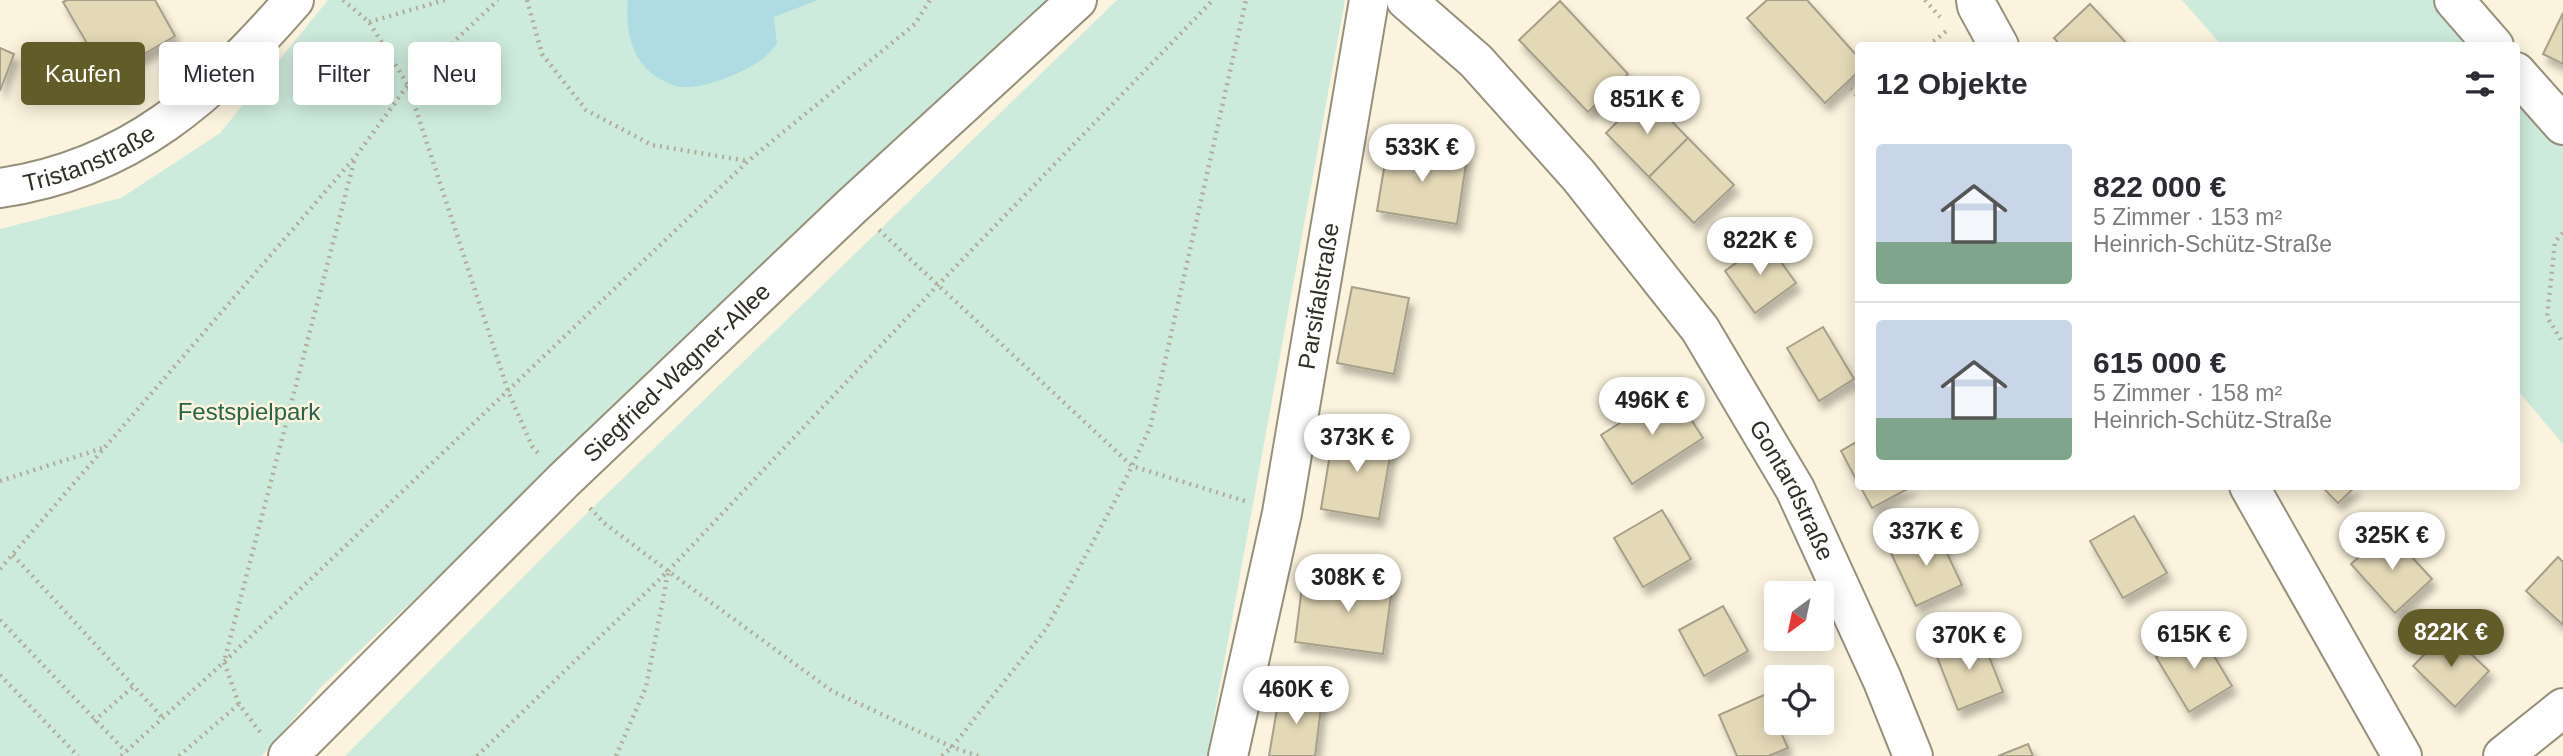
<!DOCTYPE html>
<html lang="de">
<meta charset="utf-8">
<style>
:root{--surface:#fff;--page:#f2f2f3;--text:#2b2b33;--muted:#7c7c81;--line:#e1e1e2;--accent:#615c28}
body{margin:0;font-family:Arial,sans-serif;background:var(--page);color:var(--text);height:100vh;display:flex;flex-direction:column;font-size:26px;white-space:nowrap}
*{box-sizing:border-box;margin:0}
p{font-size:23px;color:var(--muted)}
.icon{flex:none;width:38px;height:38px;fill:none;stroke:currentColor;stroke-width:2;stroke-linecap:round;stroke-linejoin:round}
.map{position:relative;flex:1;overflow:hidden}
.details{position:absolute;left:1855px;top:42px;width:665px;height:448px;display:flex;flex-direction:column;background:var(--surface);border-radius:7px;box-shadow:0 4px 18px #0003}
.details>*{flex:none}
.guide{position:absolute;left:21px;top:42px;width:665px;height:63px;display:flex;gap:14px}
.needle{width:46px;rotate:213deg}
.fabs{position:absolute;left:1764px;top:581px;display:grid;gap:14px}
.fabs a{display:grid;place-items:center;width:70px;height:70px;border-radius:7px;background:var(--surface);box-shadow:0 4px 18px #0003;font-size:35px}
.price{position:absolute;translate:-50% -60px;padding:0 16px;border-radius:24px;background:#fff;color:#222;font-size:23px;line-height:46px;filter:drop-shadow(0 2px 4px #0008)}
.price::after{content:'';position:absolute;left:50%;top:42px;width:21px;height:16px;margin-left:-10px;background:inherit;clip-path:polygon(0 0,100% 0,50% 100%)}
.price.on{background:var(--accent);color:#fff}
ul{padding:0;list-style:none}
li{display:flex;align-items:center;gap:21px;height:175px;padding:0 21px}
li+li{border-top:2px solid var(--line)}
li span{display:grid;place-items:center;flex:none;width:196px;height:140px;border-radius:7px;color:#555}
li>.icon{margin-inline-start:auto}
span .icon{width:84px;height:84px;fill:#fffc;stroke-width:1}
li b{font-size:30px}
h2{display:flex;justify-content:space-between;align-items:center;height:84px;padding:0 21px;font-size:30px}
.chip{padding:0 24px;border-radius:7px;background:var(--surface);box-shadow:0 4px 18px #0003;font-size:24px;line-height:63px}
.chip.on{background:var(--accent);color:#fff}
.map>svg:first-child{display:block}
.green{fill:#cdebdc}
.water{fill:#afdce2}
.building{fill:#e4d9b7;stroke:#a69f8a;stroke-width:2;filter:url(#shadow)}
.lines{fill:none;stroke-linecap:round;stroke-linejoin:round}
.minor-casing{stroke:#96907b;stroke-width:42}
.path{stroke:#b2ac9a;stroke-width:4.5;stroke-dasharray:2 5;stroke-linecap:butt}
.minor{stroke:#fff;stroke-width:38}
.labels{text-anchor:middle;stroke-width:5;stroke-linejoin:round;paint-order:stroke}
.street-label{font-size:24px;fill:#312e25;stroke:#fbf3dd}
.park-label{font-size:24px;fill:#27654b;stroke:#fbf3dd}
</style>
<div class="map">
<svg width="2563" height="756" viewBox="0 0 2563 756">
<defs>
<filter id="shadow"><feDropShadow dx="4.5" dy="8" stdDeviation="3.5" flood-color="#0004"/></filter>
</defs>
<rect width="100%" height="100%" fill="#fbf3dd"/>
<g class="green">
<path d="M328 0H1049L321 687 262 756H0V229L121 198 220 133Z"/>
<path d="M1117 0H1345L1207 756H345L579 521Z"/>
<path d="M2182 0H2453L2493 45H2221Z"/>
<path d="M2516 73 2563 126V444L2517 390Z"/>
</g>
<path class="water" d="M628 0H818L774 17 777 44C771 50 765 59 757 63 737 75 704 89 680 87 676 87 670 84 666 82 632 66 625 34 628 0Z"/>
<g class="building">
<path d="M67 0H155L175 36 106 76 63 2Z"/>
<path d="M1767 0H1807L1858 57V72L1825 103 1747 18Z"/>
<path d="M1560 1 1628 74 1588 112 1519 40Z"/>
<path d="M2090 4 2129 46H2061L2054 38Z"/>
<path d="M2563 13V64L2543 54Z"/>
<path d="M0 48 14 54 0 91Z"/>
<path d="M1645 94 1688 138 1649 177 1606 133Z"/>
<path d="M1688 138 1734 185 1694 223 1649 177Z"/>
<path d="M1388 144 1467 157 1457 224 1377 211Z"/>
<path d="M1766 241 1796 283 1755 313 1725 271Z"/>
<path d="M1352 287 1409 298 1394 374 1337 363Z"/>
<path d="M1823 327 1854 379 1819 401 1787 348Z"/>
<path d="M1672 390 1703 438 1632 484 1601 435Z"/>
<path d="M1334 430 1393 439 1379 519 1321 509Z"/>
<path d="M1858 441V483L1841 451Z"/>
<path d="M1860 486H1913L1872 508Z"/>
<path d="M2321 486H2356L2338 503Z"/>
<path d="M1662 510 1691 559 1643 587 1614 538Z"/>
<path d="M2134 516 2167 573 2123 598 2090 541Z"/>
<path d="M1936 530 1962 585 1916 606 1890 551Z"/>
<path d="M2388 531 2432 579 2395 613 2351 564Z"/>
<path d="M2558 557 2563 562V625L2526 591Z"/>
<path d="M1353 568 1394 574 1383 654 1295 642 1302 587 1349 593Z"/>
<path d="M1723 606 1748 651 1704 676 1679 630Z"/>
<path d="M2199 631 2232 686 2189 712 2156 657Z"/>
<path d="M2447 631 2489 671 2455 707 2413 666Z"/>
<path d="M1980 634 2003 692 1958 710 1935 652Z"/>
<path d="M1280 691 1322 699 1315 756H1269Z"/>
<path d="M1764 695 1788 748 1768 756H1737L1719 715Z"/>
<path d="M2028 744 2033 756H1998Z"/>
</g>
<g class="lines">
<g class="minor-casing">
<g id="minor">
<path id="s1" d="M1406 0 1476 61 1579 176 1700 329 1795 489 1882 679 1913 756"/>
<path d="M1976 0 1977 6 1999 46"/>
<path d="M2454 0 2494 46"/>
<path d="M2516 72 2563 125"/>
<path id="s2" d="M0 188C131 169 211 95 294 0"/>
<path d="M2249 486 2402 756"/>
<path id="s3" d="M288 756 563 481 852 206 1077 0"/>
<path id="s4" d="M1228 756 1282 513 1369 0"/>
<path d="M2503 756 2563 708"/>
</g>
</g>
<g class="path">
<path d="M343 0 369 22 408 85 508 391 532 446 538 453"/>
<path d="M527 0 542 54 586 110 652 145 748 161"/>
<path d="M1925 0 1940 17"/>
<path d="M369 22 445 0"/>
<path d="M1928 46 1949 29"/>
<path d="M1846 83 1858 97"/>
<path d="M879 230 1132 466 1248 502"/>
<path d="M2563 233 2555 242 2547 317 2563 343"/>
<path d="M0 481 103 448"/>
<path d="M590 508 604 523 668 571 832 691 952 747 978 756"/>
<path d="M13 555 163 718"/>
<path d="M0 569 356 156 408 85 498 0"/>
<path d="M0 620 126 752"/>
<path d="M0 675 78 756"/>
<path d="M94 721 134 686"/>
<path d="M260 732 239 704 224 662 355 158"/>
<path d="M121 756 224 662 748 161 915 24 930 0"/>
<path d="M179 756 239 704"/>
<path d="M477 756 668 571 937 286 1213 0"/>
<path d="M616 756 646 687 668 573"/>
<path d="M942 756 952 747 1046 629 1116 499 1150 428 1246 0"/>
</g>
<use href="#minor" class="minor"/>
</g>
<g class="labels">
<g class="street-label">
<text dy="8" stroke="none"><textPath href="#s2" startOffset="94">Tristanstraße</textPath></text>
<text dy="8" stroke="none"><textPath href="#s4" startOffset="469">Parsifalstraße</textPath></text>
<text dy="8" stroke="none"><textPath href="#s3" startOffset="546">Siegfried-Wagner-Allee</textPath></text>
<text dy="8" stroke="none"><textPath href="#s1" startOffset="628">Gontardstraße</textPath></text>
</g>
<g class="park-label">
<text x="249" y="420">Festspielpark</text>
</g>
</g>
</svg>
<div class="fabs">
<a><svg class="needle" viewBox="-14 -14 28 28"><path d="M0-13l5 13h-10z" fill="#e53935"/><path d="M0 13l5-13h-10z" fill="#7c7c81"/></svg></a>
<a><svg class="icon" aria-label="locate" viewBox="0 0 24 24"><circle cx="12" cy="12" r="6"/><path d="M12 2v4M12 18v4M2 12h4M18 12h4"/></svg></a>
</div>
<b class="price" style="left:1647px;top:136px">851K €</b>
<b class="price" style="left:1422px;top:184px">533K €</b>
<b class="price" style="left:1760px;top:277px">822K €</b>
<b class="price" style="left:1652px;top:437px">496K €</b>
<b class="price" style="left:1357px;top:474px">373K €</b>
<b class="price" style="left:1926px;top:568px">337K €</b>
<b class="price" style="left:2392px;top:572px">325K €</b>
<b class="price" style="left:1348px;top:614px">308K €</b>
<b class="price on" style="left:2451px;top:669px">822K €</b>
<b class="price" style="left:2194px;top:671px">615K €</b>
<b class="price" style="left:1969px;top:672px">370K €</b>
<b class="price" style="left:1296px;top:726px">460K €</b>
<div class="guide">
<a class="chip on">Kaufen</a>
<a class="chip">Mieten</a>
<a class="chip">Filter</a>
<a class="chip">Neu</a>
</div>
<section class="details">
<h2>12 Objekte<svg class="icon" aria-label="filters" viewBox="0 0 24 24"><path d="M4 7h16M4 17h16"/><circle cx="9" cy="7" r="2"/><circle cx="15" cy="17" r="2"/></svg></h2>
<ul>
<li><span style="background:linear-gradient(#c9d6e8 70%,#7fa58c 0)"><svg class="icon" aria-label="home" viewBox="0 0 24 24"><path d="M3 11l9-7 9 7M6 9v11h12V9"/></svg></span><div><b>822 000 €</b><p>5 Zimmer · 153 m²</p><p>Heinrich-Schütz-Straße</p></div></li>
<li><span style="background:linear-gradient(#c9d6e8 70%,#7fa58c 0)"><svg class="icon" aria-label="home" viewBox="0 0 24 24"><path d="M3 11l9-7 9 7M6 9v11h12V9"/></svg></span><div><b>615 000 €</b><p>5 Zimmer · 158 m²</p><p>Heinrich-Schütz-Straße</p></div></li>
</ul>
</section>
</div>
